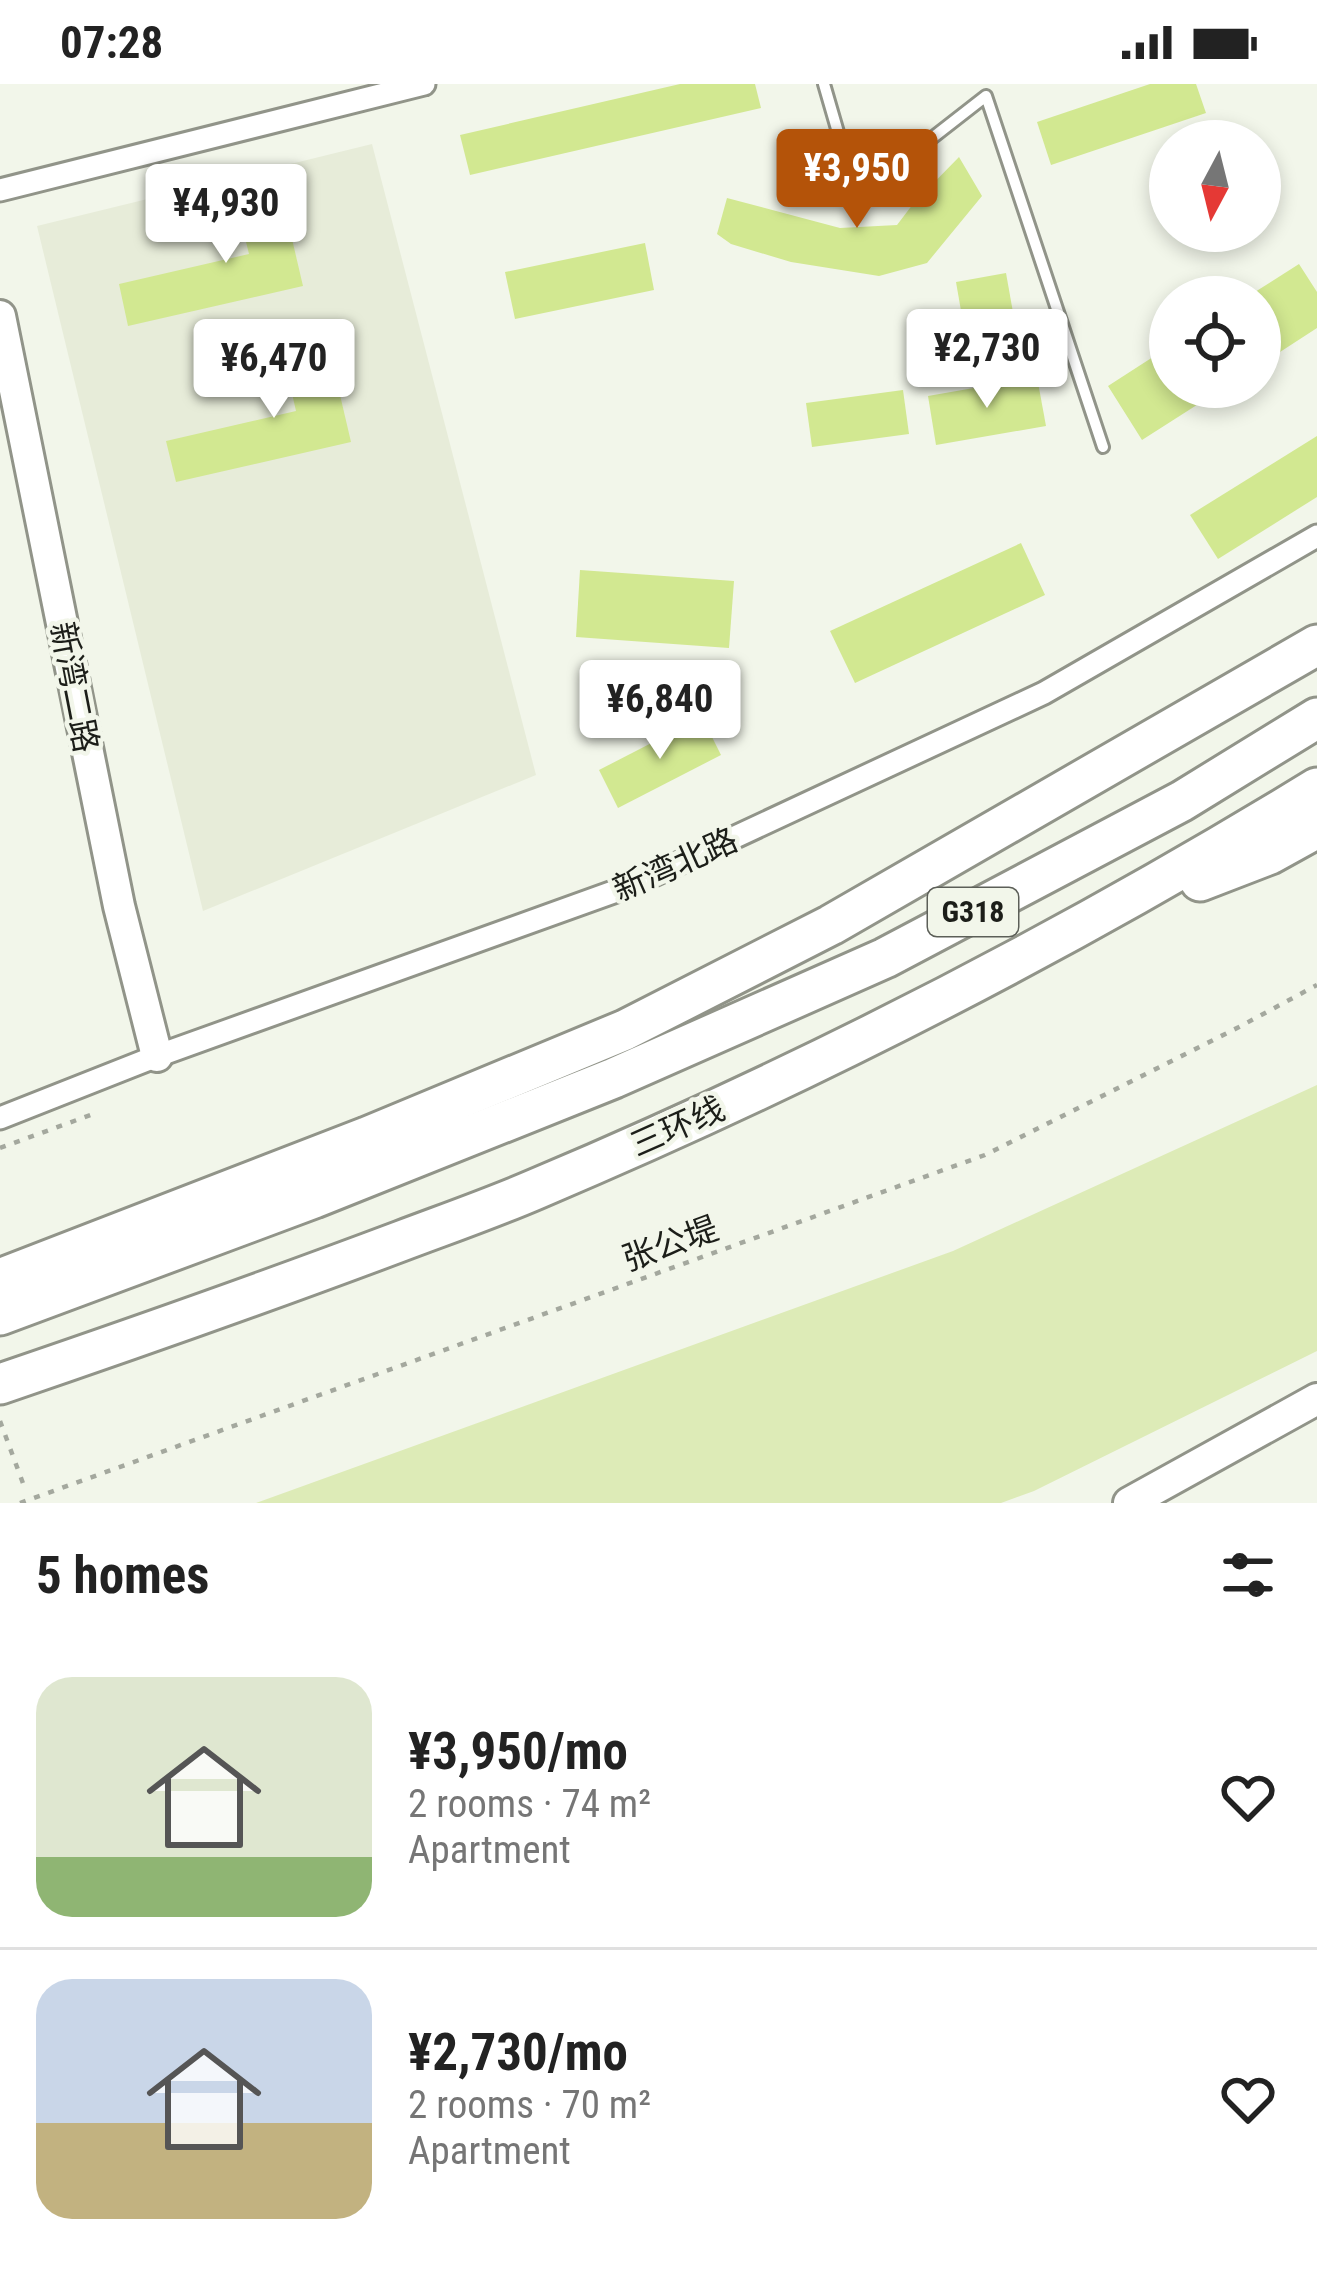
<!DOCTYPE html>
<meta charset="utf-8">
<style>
:root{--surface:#fff;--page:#f2f2f2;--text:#222;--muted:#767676;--line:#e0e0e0;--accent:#b45309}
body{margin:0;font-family:"Roboto Condensed","Noto Sans SC",sans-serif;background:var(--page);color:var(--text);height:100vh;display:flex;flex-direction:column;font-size:45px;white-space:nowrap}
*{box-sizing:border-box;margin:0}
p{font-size:39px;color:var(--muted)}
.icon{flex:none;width:66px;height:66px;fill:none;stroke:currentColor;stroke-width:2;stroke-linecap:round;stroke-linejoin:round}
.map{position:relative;height:1419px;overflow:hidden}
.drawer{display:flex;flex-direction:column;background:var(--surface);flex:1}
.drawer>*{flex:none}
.needle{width:78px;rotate:187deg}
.fabs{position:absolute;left:1149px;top:36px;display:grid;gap:24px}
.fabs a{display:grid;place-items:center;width:132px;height:132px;border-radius:50%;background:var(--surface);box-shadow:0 6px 18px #0003;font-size:60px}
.price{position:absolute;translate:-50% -102px;padding:0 27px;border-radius:12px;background:#fff;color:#222;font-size:39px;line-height:78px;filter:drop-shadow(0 3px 6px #0008)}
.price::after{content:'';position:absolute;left:50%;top:72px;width:36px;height:27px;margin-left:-18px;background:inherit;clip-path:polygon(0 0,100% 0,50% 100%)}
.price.selected{background:var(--accent);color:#fff}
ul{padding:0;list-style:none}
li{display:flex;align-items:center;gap:36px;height:300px;padding:0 36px}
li+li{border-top:3px solid var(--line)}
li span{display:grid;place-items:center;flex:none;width:336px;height:240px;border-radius:36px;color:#555}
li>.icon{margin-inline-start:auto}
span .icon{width:144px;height:144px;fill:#fffc;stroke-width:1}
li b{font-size:51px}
h2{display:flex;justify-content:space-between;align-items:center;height:144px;padding:0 36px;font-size:51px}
.status{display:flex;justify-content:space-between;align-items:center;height:84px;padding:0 60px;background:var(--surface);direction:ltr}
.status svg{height:33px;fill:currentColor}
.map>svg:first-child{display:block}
.built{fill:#e7ecd9}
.green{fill:#ddebb7}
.building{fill:#d2e891}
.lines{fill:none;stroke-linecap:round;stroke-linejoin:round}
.lane-casing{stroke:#919489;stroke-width:16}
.street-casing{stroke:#919489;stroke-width:27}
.secondary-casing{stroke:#919489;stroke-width:36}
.highway-casing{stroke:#919489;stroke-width:45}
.path{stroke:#a4a89e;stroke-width:4.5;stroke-dasharray:6 9;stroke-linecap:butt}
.lane{stroke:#fff;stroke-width:10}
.street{stroke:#fff;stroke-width:21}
.secondary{stroke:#fff;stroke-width:30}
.highway{stroke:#fff;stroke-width:39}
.labels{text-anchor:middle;stroke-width:9;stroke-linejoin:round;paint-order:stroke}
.shield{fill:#f2f6ea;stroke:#5c5f58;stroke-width:3}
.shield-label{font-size:30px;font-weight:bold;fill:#1c1e19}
.street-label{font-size:33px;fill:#1c1e19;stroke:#f2f6ea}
</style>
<div class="status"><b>07:28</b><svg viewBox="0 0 49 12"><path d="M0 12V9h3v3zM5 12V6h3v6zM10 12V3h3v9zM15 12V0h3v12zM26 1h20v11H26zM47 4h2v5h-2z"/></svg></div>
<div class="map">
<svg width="1317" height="1419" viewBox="0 0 1317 1419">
<rect width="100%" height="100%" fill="#f2f6ea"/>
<path class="built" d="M372 60 536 691 203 827 37 142Z"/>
<path class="green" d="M1317 1001V1267L1034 1407 1001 1419H256L953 1167Z"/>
<g class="building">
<path d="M680 0H755L761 24 470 91 460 51Z"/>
<path d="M1150 0H1196L1206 29 1051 81 1037 38Z"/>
<path d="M959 73 982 112 927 179 879 192 791 178 731 160 717 150 727 114 840 144 897 141 913 120Z"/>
<path d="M278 95 303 202 128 242 119 200 249 170 233 105Z"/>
<path d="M645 159 654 206 515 235 505 188Z"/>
<path d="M1299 180 1317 208V244L1260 281V213H1247Z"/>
<path d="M1006 189 1014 234 964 244 956 198Z"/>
<path d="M326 251 351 358 176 398 166 357 296 327 281 261Z"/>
<path d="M1170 262V303H1225L1142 356 1108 302Z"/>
<path d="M1037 293 1046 342 936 361 928 312Z"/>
<path d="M903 306 909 350 812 363 806 319Z"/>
<path d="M1317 352V413L1218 475 1190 431Z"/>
<path d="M1021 459 1045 511 855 599 830 547Z"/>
<path d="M580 486 734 497 729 564 576 553Z"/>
<path d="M702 633 721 671 618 724 599 686Z"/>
</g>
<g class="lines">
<g class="lane-casing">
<path id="lane" d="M824 0 844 69 891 86 986 12 1103 363"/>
</g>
<g class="street-casing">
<g id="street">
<path d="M0 106 424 0"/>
<path d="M0 1034 157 972 630 802 1044 609 1317 452"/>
</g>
</g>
<g class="secondary-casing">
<g id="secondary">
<path d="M0 232 119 822 157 972"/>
<path d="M1129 1419 1317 1315"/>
</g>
</g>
<g class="highway-casing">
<g id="highway">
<path d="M1200 797 1270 770 1317 744"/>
<path d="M0 1195 367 1053 625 946 831 841 1317 561"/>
<path d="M0 1231 314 1114 614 994 885 874 1182 717 1317 634"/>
<path d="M0 1300C135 1254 268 1207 401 1157 446 1140 492 1124 536 1105 806 991 1067 857 1317 704"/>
</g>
</g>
<g class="path">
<path d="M0 1064 96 1029"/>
<path d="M0 1337 24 1402"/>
<path d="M20 1419 985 1071 1239 943 1317 901"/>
</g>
<use href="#lane" class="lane"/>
<use href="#street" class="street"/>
<use href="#secondary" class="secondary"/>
<use href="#highway" class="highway"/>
</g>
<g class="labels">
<rect class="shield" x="928" y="804" width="90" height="48" rx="9"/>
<g class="shield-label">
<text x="973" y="838">G318</text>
</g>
<g class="street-label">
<text transform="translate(75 603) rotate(79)" y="12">新湾二路</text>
<text transform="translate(675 780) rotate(-24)" y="12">新湾北路</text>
<text transform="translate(677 1042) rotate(-24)" y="12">三环线</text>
<text transform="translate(670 1159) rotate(-20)" y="12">张公堤</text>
</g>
</g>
</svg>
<div class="fabs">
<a><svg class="needle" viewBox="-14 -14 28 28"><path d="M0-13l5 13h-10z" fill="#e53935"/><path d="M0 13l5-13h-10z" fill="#767676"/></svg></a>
<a><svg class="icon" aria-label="locate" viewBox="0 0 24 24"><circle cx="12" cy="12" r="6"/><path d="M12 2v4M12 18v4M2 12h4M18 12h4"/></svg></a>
</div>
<b class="price selected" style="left:857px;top:147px">¥3,950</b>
<b class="price" style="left:226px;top:182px">¥4,930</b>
<b class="price" style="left:987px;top:327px">¥2,730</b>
<b class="price" style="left:274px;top:337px">¥6,470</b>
<b class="price" style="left:660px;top:678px">¥6,840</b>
</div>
<section class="drawer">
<h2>5 homes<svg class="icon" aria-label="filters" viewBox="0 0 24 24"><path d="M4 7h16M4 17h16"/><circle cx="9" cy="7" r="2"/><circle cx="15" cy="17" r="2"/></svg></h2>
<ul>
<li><span style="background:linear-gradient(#dfe7d0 75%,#8fb573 0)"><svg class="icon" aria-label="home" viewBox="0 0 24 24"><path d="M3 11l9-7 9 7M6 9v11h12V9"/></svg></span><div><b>¥3,950/mo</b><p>2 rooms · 74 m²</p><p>Apartment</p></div><svg class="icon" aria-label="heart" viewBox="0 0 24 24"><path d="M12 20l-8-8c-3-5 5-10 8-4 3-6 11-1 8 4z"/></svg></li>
<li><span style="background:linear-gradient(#c9d6e8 60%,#c2b280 0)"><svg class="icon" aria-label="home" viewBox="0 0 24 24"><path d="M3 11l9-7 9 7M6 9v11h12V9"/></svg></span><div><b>¥2,730/mo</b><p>2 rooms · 70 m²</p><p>Apartment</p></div><svg class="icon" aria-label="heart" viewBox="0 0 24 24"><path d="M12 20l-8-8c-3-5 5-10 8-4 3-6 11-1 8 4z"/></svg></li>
</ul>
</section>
